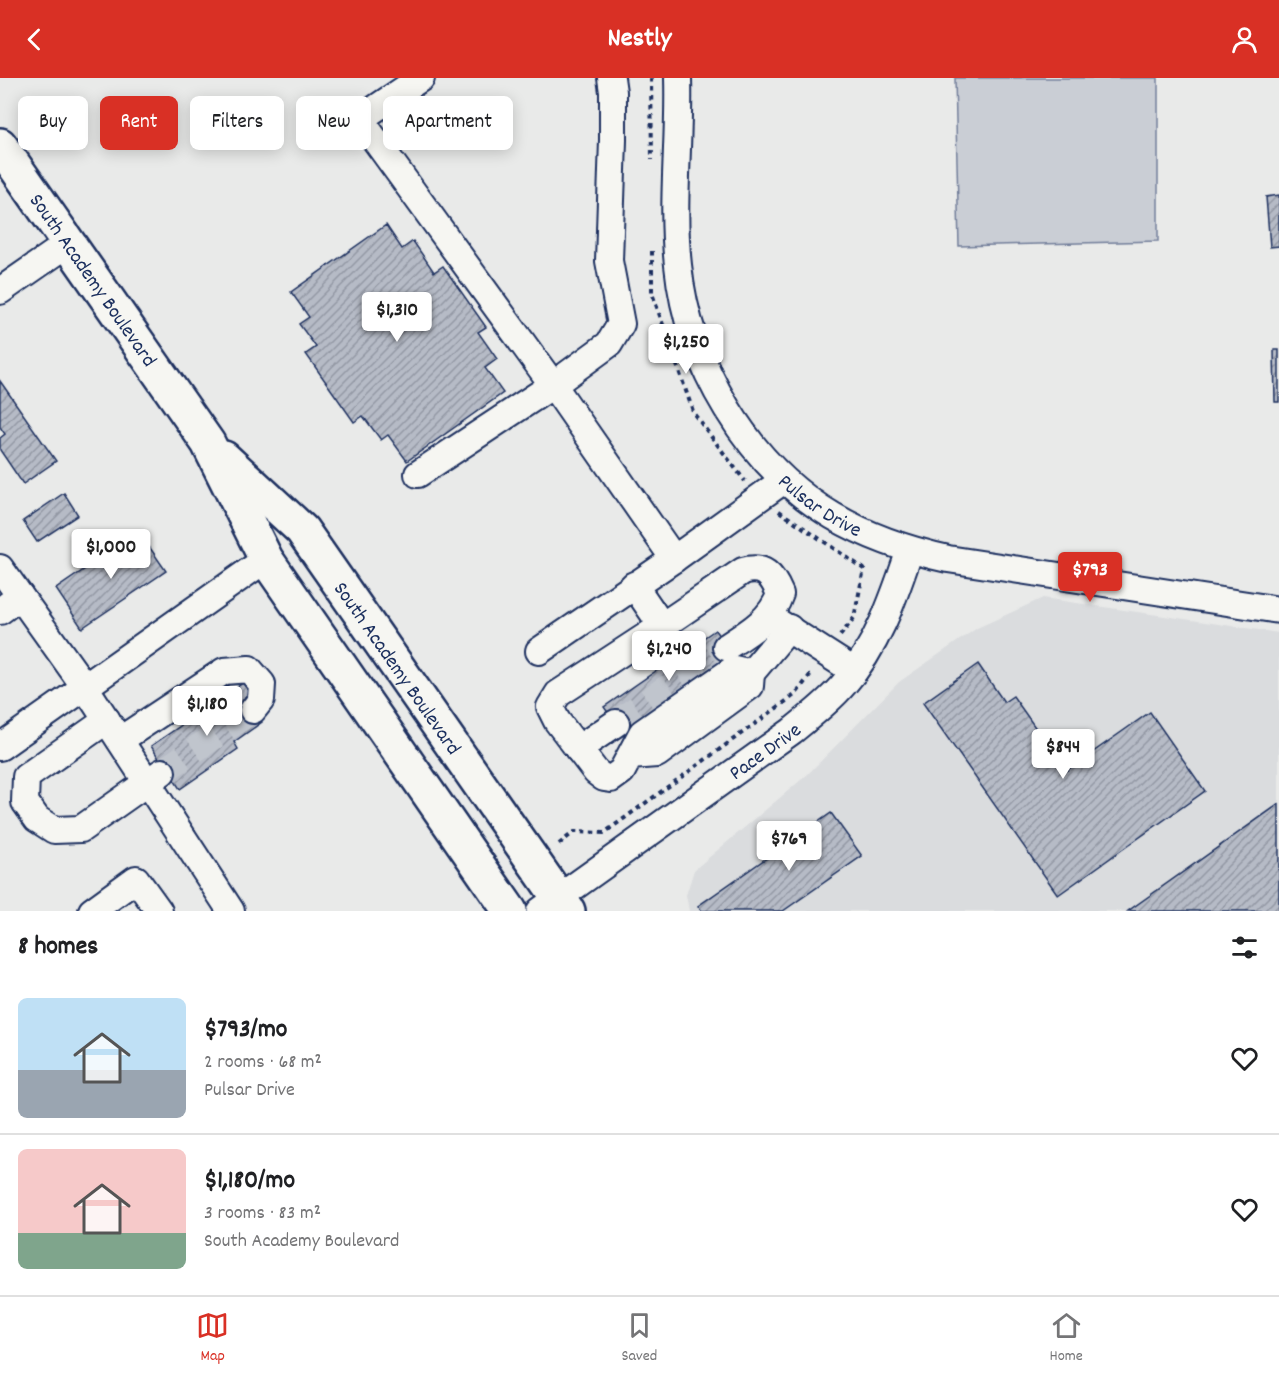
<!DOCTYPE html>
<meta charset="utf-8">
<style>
:root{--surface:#fff;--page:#f6f6f6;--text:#202124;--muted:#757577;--line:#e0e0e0;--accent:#d93025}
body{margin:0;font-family:Dekko,sans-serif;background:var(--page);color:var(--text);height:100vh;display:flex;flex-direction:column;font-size:22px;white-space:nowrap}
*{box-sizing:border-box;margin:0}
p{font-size:20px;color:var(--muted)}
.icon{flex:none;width:33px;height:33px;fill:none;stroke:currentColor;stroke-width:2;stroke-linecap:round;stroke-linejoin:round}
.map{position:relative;height:833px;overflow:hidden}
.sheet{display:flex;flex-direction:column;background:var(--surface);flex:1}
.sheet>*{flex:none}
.top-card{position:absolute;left:18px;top:18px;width:600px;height:54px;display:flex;gap:12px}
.price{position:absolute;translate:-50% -51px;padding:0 14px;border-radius:6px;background:#fff;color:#222;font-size:20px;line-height:39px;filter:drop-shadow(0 2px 3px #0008)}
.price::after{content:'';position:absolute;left:50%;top:36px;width:18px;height:14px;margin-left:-9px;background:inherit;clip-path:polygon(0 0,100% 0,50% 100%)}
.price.active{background:var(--accent);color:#fff}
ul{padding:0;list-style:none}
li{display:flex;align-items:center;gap:18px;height:150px;padding:0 18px}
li+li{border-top:2px solid var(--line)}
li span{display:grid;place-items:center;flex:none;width:168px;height:120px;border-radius:9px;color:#555}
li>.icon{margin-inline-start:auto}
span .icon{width:72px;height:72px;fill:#fffc;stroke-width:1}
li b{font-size:26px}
h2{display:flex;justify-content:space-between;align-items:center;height:72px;padding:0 18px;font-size:26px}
.pill{padding:0 21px;border-radius:9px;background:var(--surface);box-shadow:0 3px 15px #0003;font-size:21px;line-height:54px}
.pill.active{background:var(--accent);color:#fff}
header{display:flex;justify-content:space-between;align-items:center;height:78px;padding:0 18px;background:var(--accent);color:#fff;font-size:27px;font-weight:700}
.tab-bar{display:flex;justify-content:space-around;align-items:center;height:84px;border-top:2px solid var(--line);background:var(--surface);font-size:16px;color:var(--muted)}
.tab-bar a{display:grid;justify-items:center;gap:3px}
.tab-bar .active{color:var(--accent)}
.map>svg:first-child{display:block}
.built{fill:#dadcde}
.garden{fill:#caced5;stroke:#727e9a;stroke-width:1.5}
.building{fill:url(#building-hatch);stroke:#1b2f5e;stroke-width:1.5}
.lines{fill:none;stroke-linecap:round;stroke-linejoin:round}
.minor-tunnel{stroke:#c0c5cd;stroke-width:26;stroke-dasharray:26 13;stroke-linecap:butt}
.minor-casing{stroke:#1b2f5e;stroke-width:30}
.highway-casing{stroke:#1b2f5e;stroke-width:38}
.path{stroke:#1b2f5e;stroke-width:4;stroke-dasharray:4.5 4.5;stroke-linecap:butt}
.minor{stroke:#f6f6f2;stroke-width:26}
.highway{stroke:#f6f6f2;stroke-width:33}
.labels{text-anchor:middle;stroke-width:4.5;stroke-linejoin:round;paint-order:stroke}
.street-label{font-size:21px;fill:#1b2f5e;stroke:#f6f6f2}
</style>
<header><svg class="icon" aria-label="back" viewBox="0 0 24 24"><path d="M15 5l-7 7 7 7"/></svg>Nestly<svg class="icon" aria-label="person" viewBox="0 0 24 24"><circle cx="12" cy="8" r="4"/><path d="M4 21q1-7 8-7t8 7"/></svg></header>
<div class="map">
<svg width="1279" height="833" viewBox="0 0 1279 833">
<defs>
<pattern id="building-hatch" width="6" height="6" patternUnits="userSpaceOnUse" patternTransform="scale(1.5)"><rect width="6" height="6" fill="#b6bbc6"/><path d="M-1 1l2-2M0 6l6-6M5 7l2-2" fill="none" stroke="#9398a4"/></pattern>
</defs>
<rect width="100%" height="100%" fill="#e9eae9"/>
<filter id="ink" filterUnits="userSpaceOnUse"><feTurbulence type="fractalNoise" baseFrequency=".0167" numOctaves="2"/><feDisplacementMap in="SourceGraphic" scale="12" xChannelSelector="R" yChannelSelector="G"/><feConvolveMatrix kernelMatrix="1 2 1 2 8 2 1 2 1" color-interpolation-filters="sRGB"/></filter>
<g filter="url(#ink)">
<path class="built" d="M1043 520 1279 555V833H689L686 817 694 792 808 696 899 604 977 550Z"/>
<path class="garden" d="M955 0H1158V163L959 168Z"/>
<g class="building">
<path d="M1279 117V168L1270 169 1266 119Z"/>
<path d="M386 147 402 171 413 163 434 194 443 188 486 249 478 254 497 281 485 290 503 315 407 383 388 357 381 362 363 338 354 344 306 276 316 269 299 246 309 239 291 214Z"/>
<path d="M1274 272H1279V324H1275Z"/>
<path d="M0 303 56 383 23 406 0 372V360L5 356 0 349Z"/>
<path d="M64 415 78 437 37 464 23 443Z"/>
<path d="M139 454 166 493 82 550 56 511Z"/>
<path d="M715 552 733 579 623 656 604 629Z"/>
<path d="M978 586 1004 624 1013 618 1066 693 1150 634 1205 713 1058 817 923 625Z"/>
<path d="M243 605 250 615 245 619 262 644 234 664 238 671 180 711 173 700 169 703 160 682 151 668Z"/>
<path d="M1279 726V833H1128Z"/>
<path d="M831 735 862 778 783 833H702L698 828Z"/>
</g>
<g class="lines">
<g class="minor-tunnel">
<path d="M616 645 726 569"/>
<path d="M162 694 253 632"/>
</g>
<g class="minor-casing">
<g id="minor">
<path d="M421 0 360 41 553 307 674 481 784 402"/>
<path id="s1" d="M678 0C680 62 671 125 678 187 688 286 747 387 833 438 869 459 907 472 948 481L1279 532"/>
<path d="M0 213 69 165"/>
<path d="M418 396 553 307 609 266 621 246 609 183 613 62V14L611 0"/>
<path d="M0 490 85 609 231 833"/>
<path d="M634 507 662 548"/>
<path d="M0 533 20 518"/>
<path d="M776 543 854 593"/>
<path d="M539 573 674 481"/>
<path d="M737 605 751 595 789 550"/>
<path d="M107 642 26 699 25 724 37 741 54 752 81 751 162 694"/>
<path d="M120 662 224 593 249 591 262 606 261 622 253 632"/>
<path d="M0 669 266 481"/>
<path d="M578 671 616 645"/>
<path d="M630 678 657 676 750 608 751 595 734 591 642 655 622 693 611 701 604 700 596 694 557 643 550 629 558 616 662 548 743 493C764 487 772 497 780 516 772 541 748 555 726 569"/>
<path d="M92 833 136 801 159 833"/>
<path id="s2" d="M540 833 792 653C810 638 829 624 844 606 878 568 894 519 910 472"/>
</g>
</g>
<g class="highway-casing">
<g id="highway">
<path id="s3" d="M0 67 208 365 266 481 510 833"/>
<path id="s4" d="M224 380 302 452 568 833"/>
</g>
</g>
<g class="path">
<path d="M651 0 652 82"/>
<path d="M652 173V215L694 336 745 403"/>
<path d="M779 433 864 491 854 540 840 558"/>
<path d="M559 766 574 754 604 755 796 616 813 593"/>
</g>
<use href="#minor" class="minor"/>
<use href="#highway" class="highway"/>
</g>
</g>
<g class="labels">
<g class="street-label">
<text dy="7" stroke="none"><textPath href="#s3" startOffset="164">South Academy Boulevard</textPath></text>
<text dy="7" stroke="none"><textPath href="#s1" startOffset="476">Pulsar Drive</textPath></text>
<text dy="7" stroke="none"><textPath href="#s4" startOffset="274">South Academy Boulevard</textPath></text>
<text dy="7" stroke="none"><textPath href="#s2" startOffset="276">Pace Drive</textPath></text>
</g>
</g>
</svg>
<b class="price" style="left:397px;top:265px">$1,310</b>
<b class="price" style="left:686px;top:297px">$1,250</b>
<b class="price" style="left:111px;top:502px">$1,000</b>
<b class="price active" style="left:1090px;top:525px">$793</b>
<b class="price" style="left:669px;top:604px">$1,240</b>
<b class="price" style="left:207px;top:659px">$1,180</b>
<b class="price" style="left:1063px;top:702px">$844</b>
<b class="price" style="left:789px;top:794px">$769</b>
<div class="top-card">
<a class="pill">Buy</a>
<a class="pill active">Rent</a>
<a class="pill">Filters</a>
<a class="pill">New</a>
<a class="pill">Apartment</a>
</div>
</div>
<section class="sheet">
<h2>8 homes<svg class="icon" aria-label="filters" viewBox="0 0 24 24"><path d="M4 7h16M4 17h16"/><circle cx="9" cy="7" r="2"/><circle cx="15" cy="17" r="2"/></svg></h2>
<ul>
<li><span style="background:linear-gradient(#bfe0f5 60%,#9aa5b1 0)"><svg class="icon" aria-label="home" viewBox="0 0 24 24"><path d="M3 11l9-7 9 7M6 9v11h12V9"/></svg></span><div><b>$793/mo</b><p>2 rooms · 68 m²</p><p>Pulsar Drive</p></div><svg class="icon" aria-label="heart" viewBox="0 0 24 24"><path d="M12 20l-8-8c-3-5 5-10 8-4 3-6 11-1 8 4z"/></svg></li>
<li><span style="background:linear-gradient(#f6c9c9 70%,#7fa58c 0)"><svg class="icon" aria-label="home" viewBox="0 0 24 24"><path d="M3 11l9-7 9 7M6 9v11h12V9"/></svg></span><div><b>$1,180/mo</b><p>3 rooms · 83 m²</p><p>South Academy Boulevard</p></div><svg class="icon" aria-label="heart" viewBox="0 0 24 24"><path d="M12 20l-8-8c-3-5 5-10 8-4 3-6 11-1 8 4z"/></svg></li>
</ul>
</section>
<nav class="tab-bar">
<a class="active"><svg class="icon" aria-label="map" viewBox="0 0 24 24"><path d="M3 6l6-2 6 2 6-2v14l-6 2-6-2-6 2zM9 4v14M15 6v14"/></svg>Map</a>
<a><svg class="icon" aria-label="saved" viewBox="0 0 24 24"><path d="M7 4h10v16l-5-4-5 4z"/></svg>Saved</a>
<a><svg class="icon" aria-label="home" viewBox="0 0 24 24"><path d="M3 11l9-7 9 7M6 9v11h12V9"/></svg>Home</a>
</nav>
